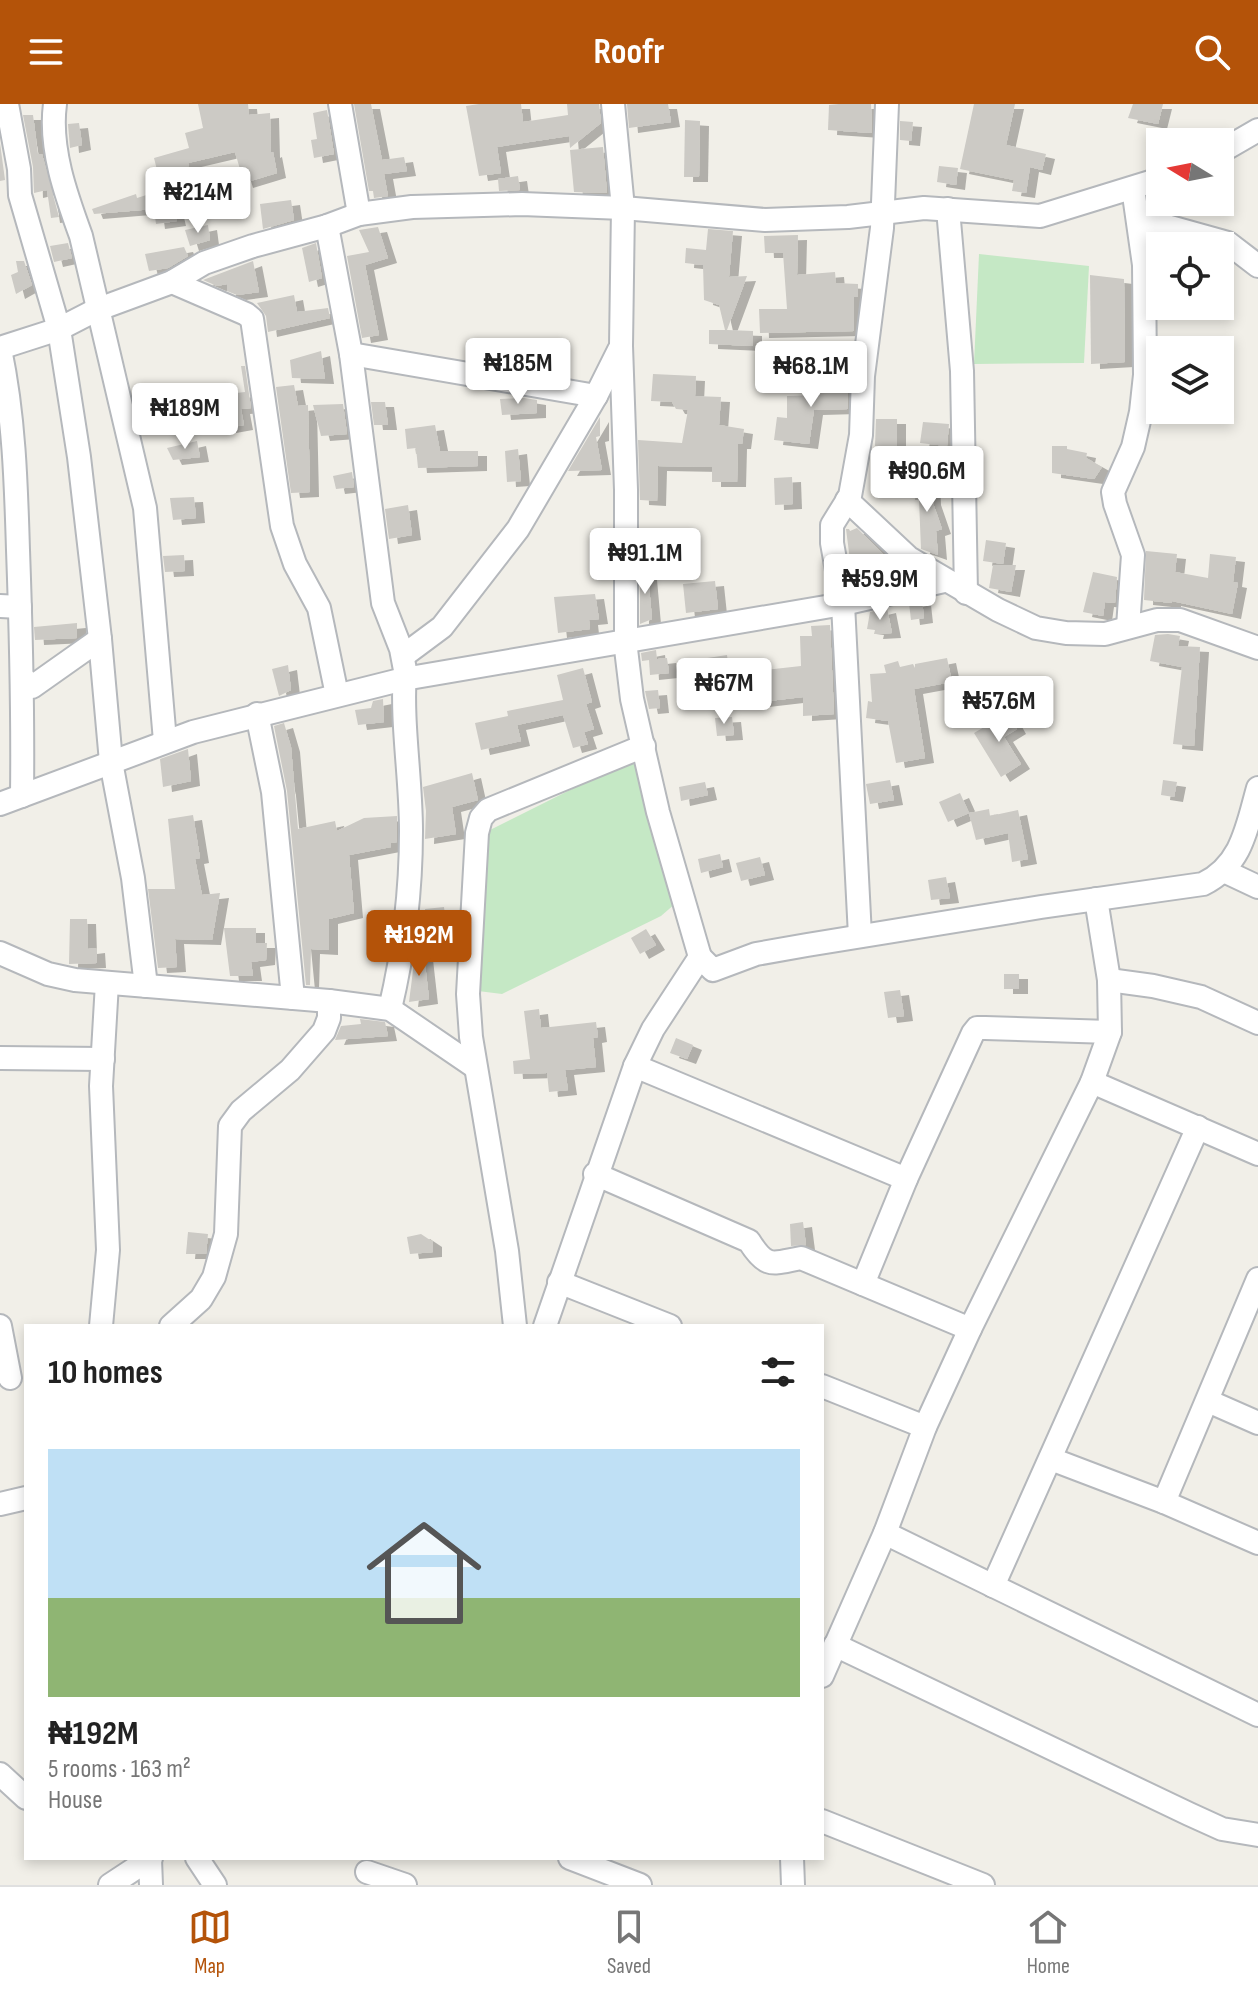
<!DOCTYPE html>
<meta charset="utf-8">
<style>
:root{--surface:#fff;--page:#f2f2f2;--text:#222;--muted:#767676;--line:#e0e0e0;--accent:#b45309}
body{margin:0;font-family:"Sofia Sans Condensed",sans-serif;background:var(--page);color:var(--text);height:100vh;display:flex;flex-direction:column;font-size:30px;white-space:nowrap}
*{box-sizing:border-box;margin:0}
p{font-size:26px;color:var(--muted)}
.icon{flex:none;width:44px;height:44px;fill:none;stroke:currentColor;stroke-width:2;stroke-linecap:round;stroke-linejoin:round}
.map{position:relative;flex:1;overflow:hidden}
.drawer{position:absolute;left:24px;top:1220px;width:800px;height:536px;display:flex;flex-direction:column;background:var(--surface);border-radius:0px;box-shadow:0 4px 12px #0003}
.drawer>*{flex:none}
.needle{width:52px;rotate:280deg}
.controls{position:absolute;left:1146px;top:24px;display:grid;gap:16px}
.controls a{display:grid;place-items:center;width:88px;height:88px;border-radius:0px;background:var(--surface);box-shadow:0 4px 12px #0003;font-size:40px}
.price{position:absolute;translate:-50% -68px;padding:0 18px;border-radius:8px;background:#fff;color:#222;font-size:26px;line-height:52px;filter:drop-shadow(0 2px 4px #0008)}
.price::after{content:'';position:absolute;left:50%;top:48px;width:24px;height:18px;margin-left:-12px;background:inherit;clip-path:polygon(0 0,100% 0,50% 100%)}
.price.current{background:var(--accent);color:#fff}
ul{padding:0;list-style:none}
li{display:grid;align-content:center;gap:16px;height:424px;padding:0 24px}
li span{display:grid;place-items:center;height:248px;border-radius:0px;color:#555}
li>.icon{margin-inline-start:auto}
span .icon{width:144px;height:144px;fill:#fffc;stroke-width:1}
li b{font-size:34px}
h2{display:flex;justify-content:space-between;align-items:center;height:96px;padding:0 24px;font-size:34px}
header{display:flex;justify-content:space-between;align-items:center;height:104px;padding:0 24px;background:var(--accent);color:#fff;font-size:36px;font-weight:700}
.tabs{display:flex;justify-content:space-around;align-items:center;height:112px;border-top:2px solid var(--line);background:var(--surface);font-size:22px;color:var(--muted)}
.tabs a{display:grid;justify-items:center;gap:4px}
.tabs .current{color:var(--accent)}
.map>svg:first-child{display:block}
.green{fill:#c5e8c5}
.building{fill:#cccac5;filter:url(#shadow)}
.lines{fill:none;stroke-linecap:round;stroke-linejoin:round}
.minor-casing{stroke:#b5b8bc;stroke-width:26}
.minor{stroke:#fff;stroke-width:22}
</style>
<header><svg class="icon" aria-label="menu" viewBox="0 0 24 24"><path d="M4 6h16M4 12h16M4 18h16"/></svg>Roofr<svg class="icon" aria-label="search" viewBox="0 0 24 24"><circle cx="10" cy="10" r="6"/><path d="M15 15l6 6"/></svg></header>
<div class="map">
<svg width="1258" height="1781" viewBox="0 0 1258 1781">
<defs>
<filter id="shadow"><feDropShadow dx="9" dy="5" stdDeviation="0" flood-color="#0004"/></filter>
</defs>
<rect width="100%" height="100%" fill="#f1efe8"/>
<g class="green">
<path d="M979 150 1089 162 1084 259 974 260Z"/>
<path d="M634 654 676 799 661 812 502 890 478 887 484 729Z"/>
</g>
<g class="building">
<path d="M198 0H248L249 11 270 9 271 49 273 48 277 69 244 79 235 48 188 59 189 62 185 63 189 95 173 100 177 117 156 120 154 105 94 110 92 105 136 90 137 94 162 86 154 54 189 44 185 29 203 24Z"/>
<path d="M354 0H371L382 56 404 53 407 67 384 70 388 92 374 94 373 87H369Z"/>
<path d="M479 0H521L523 18 568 11 567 0H599L601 19 570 44 569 32 497 43 501 69 479 72 466 2Z"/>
<path d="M627 0H668L671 18 629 24Z"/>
<path d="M839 0H871L872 29 828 26 829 1Z"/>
<path d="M974 0H1015L1006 41 1046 50 1042 66 1030 63 1026 89 1012 87 1014 76 960 65Z"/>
<path d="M1133 0H1163L1158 20 1128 14Z"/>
<path d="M327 6 334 50 314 54 311 36 317 35 313 9Z"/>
<path d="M23 11H33L38 50H42L59 113 51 114 47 86 34 89 33 63Z"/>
<path d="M685 16 700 17 699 73H684Z"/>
<path d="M900 17 913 18 911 37 900 36Z"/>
<path d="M79 19 82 41 70 44 68 20Z"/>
<path d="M0 39 5 76 0 77Z"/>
<path d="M603 43 607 89 574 88 570 46Z"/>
<path d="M939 62 958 64 956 81 937 78Z"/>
<path d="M518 72 520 86 499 87 498 75Z"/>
<path d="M291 96 294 116 263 125 260 100Z"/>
<path d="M208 121 210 136 190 142 185 126Z"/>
<path d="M378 123 388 154 365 161 379 231 362 234 347 152 369 148 359 126Z"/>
<path d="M708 125 733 127 729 173 747 172 727 226 753 227V242L709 240V226H725L719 201 704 196 703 161 685 159 686 144 706 146Z"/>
<path d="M798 131 797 171 835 168 836 179 858 180V193H854V227L760 229 759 205H787L783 149H765L764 132Z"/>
<path d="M68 139 72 154 54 158 50 142Z"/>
<path d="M316 139 322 174 309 178 302 144Z"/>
<path d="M184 143 188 152 168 164 149 167 145 150Z"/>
<path d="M16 157H24L32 181 16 190 11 171 18 168Z"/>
<path d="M253 157 259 188 237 191 227 187V180L217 182 203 176Z"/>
<path d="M1090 171 1124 175 1125 258 1091 260Z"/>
<path d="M294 191 297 208 328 204 330 214 268 228 266 212 257 199Z"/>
<path d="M496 242 515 247 509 263 497 258Z"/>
<path d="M321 247 325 275 292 274 290 256Z"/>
<path d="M241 262H245L251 304 241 305 244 321 227 324 219 291 245 288Z"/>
<path d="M653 270 696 272 695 292 721 293 719 321 744 325 742 340H738L737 378H712V363L658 362 657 397 640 396 638 336 682 339 688 306 676 305 672 298 651 297Z"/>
<path d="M848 272V305L814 306 809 340 774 336 777 313 787 314V292L820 291 819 273Z"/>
<path d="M294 281 298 302 308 301 310 388 291 389 276 283Z"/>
<path d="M524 294 537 296V309L502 311 500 295Z"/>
<path d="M371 298H385L388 321H374Z"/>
<path d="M343 300 347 330 321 332 313 301Z"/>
<path d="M600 313V332L596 333 602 366 568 367Z"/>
<path d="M876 315H897V342H875Z"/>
<path d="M923 318 949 320 947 342 920 339Z"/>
<path d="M435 321 440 347H478V362L418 364 416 344 407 345 405 325Z"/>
<path d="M197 337 200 353 173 356 167 344Z"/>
<path d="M1052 342H1067V345L1087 349 1086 354 1102 363 1094 375 1052 369Z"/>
<path d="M518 345 521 377 507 378 505 347Z"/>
<path d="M920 366 922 371H931L932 396 942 425 936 427 938 451 921 445 919 396H915L918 367Z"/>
<path d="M352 368 354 383 336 385 333 372Z"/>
<path d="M792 373 793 400 775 401 774 374Z"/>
<path d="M194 393 196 414 173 416 170 394Z"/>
<path d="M408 401 412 431 389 435 385 405Z"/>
<path d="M857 424 887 454 864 466 865 468 852 472 846 425H849L850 427Z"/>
<path d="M986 436 1006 439 1003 460 983 457Z"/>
<path d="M663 437 664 459 647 460 645 438Z"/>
<path d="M1146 447 1177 450 1175 468 1208 474 1210 450 1236 453 1233 478 1238 479 1232 510 1172 497V499L1144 496Z"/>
<path d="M184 451 185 467 165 468 163 452Z"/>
<path d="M647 460 652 515 640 520V461Z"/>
<path d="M993 461H1016L1011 488 989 484Z"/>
<path d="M1093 468 1117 473 1115 499 1105 498 1103 512 1083 508Z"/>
<path d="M715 477 718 505 686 509 683 480Z"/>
<path d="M595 490 599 515 589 516 590 525 558 529 554 493Z"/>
<path d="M922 496 924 514 911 516 909 499Z"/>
<path d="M887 504 892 529 874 530 875 526 867 525 870 508Z"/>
<path d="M77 519V534L35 536 34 523Z"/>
<path d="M830 521 834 610 803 612V593L760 598 756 567 801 562 800 532H812L811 522Z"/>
<path d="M1168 530 1180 532 1178 542 1200 543 1194 642 1173 640 1182 563 1150 557 1155 531Z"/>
<path d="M656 546 657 555 642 557 641 549Z"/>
<path d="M727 551 731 585 704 588 701 555Z"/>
<path d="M667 554 669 569 650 571 649 556Z"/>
<path d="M947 554 952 578 914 585 925 654 896 659 888 617 866 614 868 597 872 598 870 570 886 569 884 561 898 557 900 563 913 560 915 564V560Z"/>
<path d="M288 561 291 586 279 592 272 565Z"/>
<path d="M583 564 592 598 586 600 594 625 584 628 588 640 573 644 563 611 517 621 521 637 481 646 475 619 508 612 507 607 563 596 557 571Z"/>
<path d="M658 586 660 604 649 605 645 587Z"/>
<path d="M383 595 384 618 358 621 355 606 371 604 373 597Z"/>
<path d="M1008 609 1017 625 1004 633 1021 660 1001 673 974 629Z"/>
<path d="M732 613 734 631 717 632 715 614Z"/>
<path d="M284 619 291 643 298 725 335 717 337 727 364 714 397 712V738L391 739V743L349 751 354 809 329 815V846L311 845 310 881H306L287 687 274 622Z"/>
<path d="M188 645 191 677 163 683 160 655Z"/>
<path d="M472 669 478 696 452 703 456 730 425 735 426 707 423 683Z"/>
<path d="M890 676 894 696 870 700 866 680Z"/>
<path d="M1163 676 1177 678 1174 693 1161 691Z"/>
<path d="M705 678 708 691 681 697 679 683Z"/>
<path d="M960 689 969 709 948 718 939 698Z"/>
<path d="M989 705 990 712 1018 706 1028 755 1012 758 1008 729 976 736 969 709Z"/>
<path d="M193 711 200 754 195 755 202 791 220 789 212 836 175 835 177 863 158 864 148 785H175L168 715Z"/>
<path d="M720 750 723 763 701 769 698 755Z"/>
<path d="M760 753 765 771 741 777 736 759Z"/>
<path d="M946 773 950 794 931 796 928 776Z"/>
<path d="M444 803 446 820 427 823 425 805Z"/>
<path d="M70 815H87L88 845 96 844 97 859 69 860Z"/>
<path d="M224 824H256V839H267L266 856 251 858 253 872H230Z"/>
<path d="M646 825 656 841 640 850 631 834Z"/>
<path d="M423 842 429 895 409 898 416 843Z"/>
<rect x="1004" y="870" width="15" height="15"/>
<path d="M900 886 904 912 888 914 884 888Z"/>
<path d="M539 905 541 924 596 918 598 933 593 934 596 963 565 966 568 986 549 988 547 969 514 970 513 957 530 955 524 907Z"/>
<path d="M360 915 385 918 388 932 335 936 341 922 361 920Z"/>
<path d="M676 934 693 941 687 955 670 949Z"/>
<path d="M803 1118 806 1141 791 1142 790 1120Z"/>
<path d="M188 1128 208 1130 206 1150H186Z"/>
<path d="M421 1130 433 1138V1148L410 1150 407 1133Z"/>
</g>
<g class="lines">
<g class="minor-casing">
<g id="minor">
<path d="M7 0 19 65 20 91 59 225 79 353 100 535 111 658 133 774 146 882"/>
<path d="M55 0C49 44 66 91 81 132L145 404 165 637"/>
<path d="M340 0 359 110"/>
<path d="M613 0 623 104 621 242 626 386V545L632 595 658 708 700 853"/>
<path d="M1220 48 1258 26"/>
<path d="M948 105 962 267 966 489"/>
<path d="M1138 114 1228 139 1258 162"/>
<path d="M327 122 351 250 383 499 401 545 405 566C401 619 411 673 411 727 411 788 404 846 390 905"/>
<path d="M172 178 246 210 252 215 282 422 295 460 319 504 337 591"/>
<path d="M0 244 59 225 96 206 172 178 204 159 253 142 327 122 359 110 412 103 522 100 623 104 765 116 848 113 924 104 1040 112 1160 75"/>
<path d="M0 245C14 312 16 378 18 446 21 528 23 610 22 692"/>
<path d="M351 250 596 292"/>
<path d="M847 396 909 454 998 506 1036 524 1066 529 1105 530 1157 516H1180L1258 544"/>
<path d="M0 502 20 503"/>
<path d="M1128 523 1133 451 1115 400 1113 388 1133 343 1141 308 1145 271 1144 161 1133 84"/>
<path d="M403 552 442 523 518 425 596 292 619 246"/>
<path d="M23 574 32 583 100 535"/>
<path d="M257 610 273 688 293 894"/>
<path d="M0 700 193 628 404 575 843 500 944 477"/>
<path d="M1224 767 1258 783"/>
<path d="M860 832 843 500 832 439V421L850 392 861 331 863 272 882 124 887 0"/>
<path d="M0 849 48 870 75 876 329 897 390 905 475 963"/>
<path d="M1109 876 1153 882 1201 893 1258 919"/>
<path d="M0 954 103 955"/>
<path d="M635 962 906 1075"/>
<path d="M1092 978 1258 1050"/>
<path d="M595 1070 749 1137C767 1166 773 1159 801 1154L970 1225"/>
<path d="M559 1178 670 1222"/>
<path d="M863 1180 906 1075 973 929 977 924H985L1110 928"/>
<path d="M0 1222 10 1274"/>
<path d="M101 1222 108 1146 101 982 107 879"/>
<path d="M171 1222 201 1195 214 1173 226 1130 230 1022 241 1007 290 966 324 927 329 914V897"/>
<path d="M515 1222 507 1147 471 933 468 890 477 729 481 714 488 706 644 642"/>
<path d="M545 1222 635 962 653 925 700 853 713 866 756 850 807 841 1041 803 1203 780C1242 761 1247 723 1258 684"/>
<path d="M822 1282 925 1323"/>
<path d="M1208 1297 1258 1319"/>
<path d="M1051 1355 1164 1398 1258 1439"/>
<path d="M1164 1398 1258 1175"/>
<path d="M0 1400 26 1394"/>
<path d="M885 1429 1258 1611"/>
<path d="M993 1482 1198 1023"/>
<path d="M835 1541 1189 1710 1222 1725 1258 1731"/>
<path d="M822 1572 885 1429 925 1323 970 1225 1092 978 1110 928 1109 876 1096 795"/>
<path d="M0 1670 26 1694"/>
<path d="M822 1717 983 1781"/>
<path d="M197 1754 215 1781"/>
<path d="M570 1754 640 1781"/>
<path d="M792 1754 793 1781"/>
<path d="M150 1755 151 1781"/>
<path d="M367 1768 405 1781"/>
<path d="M110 1781 151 1754"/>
</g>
</g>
<use href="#minor" class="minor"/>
</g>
</svg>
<div class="controls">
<a><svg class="needle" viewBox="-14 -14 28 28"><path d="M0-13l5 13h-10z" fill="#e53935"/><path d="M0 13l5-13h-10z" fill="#767676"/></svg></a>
<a><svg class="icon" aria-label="locate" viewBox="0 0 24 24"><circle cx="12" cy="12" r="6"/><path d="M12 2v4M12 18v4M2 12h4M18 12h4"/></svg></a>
<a><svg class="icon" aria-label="layers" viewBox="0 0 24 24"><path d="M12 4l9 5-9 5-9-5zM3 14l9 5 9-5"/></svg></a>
</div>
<b class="price" style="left:198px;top:131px">₦214M</b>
<b class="price" style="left:518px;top:302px">₦185M</b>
<b class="price" style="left:811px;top:305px">₦68.1M</b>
<b class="price" style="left:185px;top:347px">₦189M</b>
<b class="price" style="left:927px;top:410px">₦90.6M</b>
<b class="price" style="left:645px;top:492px">₦91.1M</b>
<b class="price" style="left:880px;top:518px">₦59.9M</b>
<b class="price" style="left:724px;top:622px">₦67M</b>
<b class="price" style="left:999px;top:640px">₦57.6M</b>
<b class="price current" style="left:419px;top:874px">₦192M</b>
<section class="drawer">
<h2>10 homes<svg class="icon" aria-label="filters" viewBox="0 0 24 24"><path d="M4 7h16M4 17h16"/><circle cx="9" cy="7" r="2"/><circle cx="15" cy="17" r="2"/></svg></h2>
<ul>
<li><span style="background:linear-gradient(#bfe0f5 60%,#8fb573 0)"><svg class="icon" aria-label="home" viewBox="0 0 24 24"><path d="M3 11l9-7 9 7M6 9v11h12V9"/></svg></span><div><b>₦192M</b><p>5 rooms · 163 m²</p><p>House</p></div></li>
</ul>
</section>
</div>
<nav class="tabs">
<a class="current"><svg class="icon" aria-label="map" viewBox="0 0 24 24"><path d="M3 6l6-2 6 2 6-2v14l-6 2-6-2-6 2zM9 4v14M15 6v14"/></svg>Map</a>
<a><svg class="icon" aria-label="saved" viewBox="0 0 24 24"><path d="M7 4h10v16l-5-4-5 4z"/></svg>Saved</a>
<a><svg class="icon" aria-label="home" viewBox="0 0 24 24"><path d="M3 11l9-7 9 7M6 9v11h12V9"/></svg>Home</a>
</nav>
